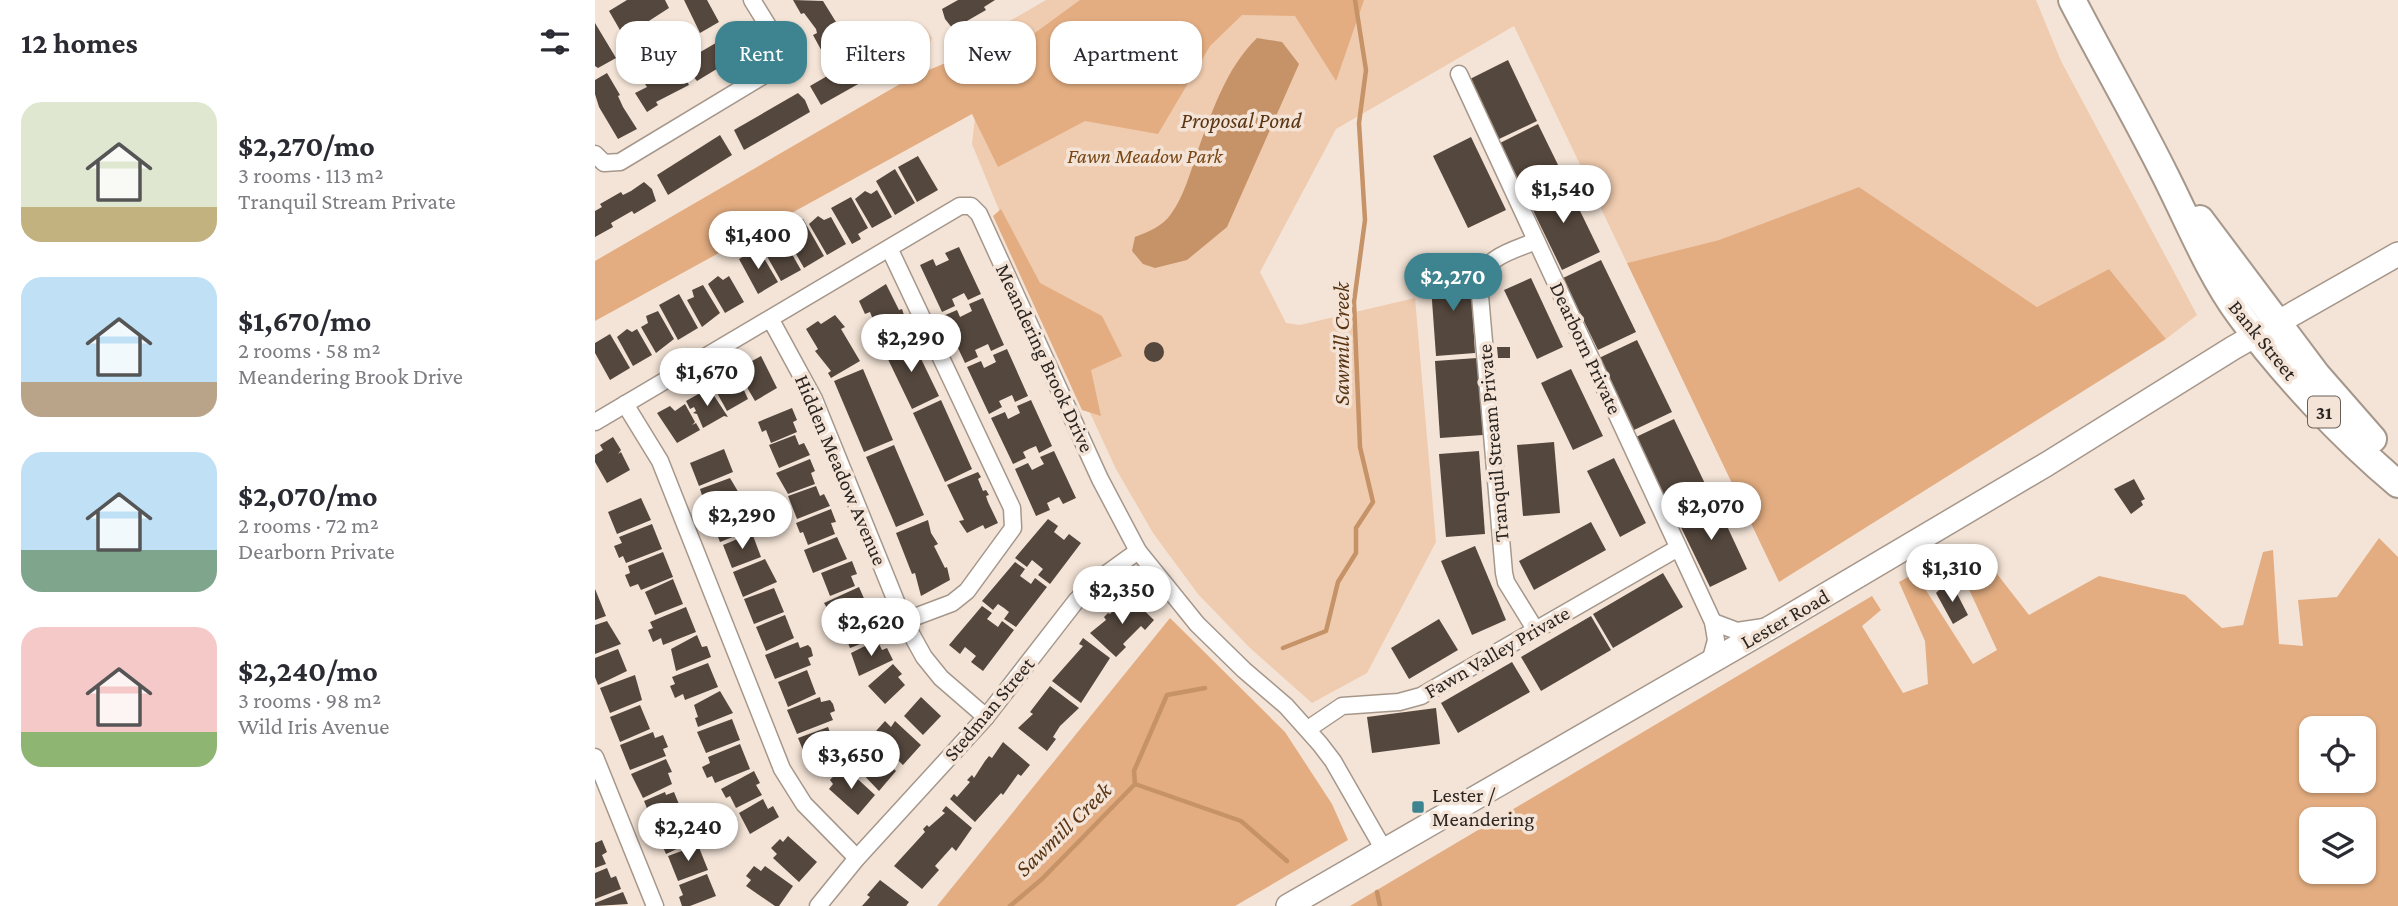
<!DOCTYPE html>
<meta charset="utf-8">
<style>
:root{--surface:#fff;--page:#f7f7f7;--text:#2b2b33;--muted:#7c7c81;--accent:#3e8490}
body{margin:0;font-family:"Crimson Pro",serif;background:var(--page);color:var(--text);height:100vh;display:flex;flex-direction:column;font-size:26px;white-space:nowrap}
*{box-sizing:border-box;margin:0}
p{font-size:23px;color:var(--muted)}
.icon{flex:none;width:38px;height:38px;fill:none;stroke:currentColor;stroke-width:2;stroke-linecap:round;stroke-linejoin:round}
.map{position:relative;flex:1;overflow:hidden}
.panel{display:flex;flex-direction:column;background:var(--surface);width:595px}
.panel>*{flex:none}
.guide{position:absolute;left:21px;top:21px;width:665px;height:63px;display:flex;gap:14px}
.tools{position:absolute;left:1704px;top:716px;display:grid;gap:14px}
.tools a{display:grid;place-items:center;width:77px;height:77px;border-radius:14px;background:var(--surface);box-shadow:0 2px 5px #0004;font-size:35px}
.price{position:absolute;translate:-50% -60px;padding:0 16px;border-radius:24px;background:#fff;color:#222;font-size:23px;line-height:46px;filter:drop-shadow(0 2px 4px #0008)}
.price::after{content:'';position:absolute;left:50%;top:42px;width:21px;height:16px;margin-left:-10px;background:inherit;clip-path:polygon(0 0,100% 0,50% 100%)}
.price.active{background:var(--accent);color:#fff}
ul{padding:0;list-style:none}
li{display:flex;align-items:center;gap:21px;height:175px;padding:0 21px}
li span{display:grid;place-items:center;flex:none;width:196px;height:140px;border-radius:21px;color:#555}
li>.icon{margin-inline-start:auto}
span .icon{width:84px;height:84px;fill:#fffc;stroke-width:1}
li b{font-size:30px}
h2{display:flex;justify-content:space-between;align-items:center;height:84px;padding:0 21px;font-size:30px}
.chip{padding:0 24px;border-radius:21px;background:var(--surface);box-shadow:0 2px 5px #0004;font-size:24px;line-height:63px}
.chip.active{background:var(--accent);color:#fff}
main{display:flex;flex:1;min-height:0}
.map>svg:first-child{display:block}
.green{fill:#efcbaf}
.forest{fill:#e3ad81;fill-rule:evenodd}
.water{fill:#c69267}
.lines{fill:none;stroke-linecap:round;stroke-linejoin:round}
.stream{stroke:#c69267;stroke-width:4.5}
.building{fill:#54473d}
.street-casing{stroke:#a6978b;stroke-width:19}
.secondary-casing{stroke:#a6978b;stroke-width:26}
.primary-casing{stroke:#a6978b;stroke-width:30}
.street{stroke:#fff;stroke-width:16}
.secondary{stroke:#fff;stroke-width:23}
.primary{stroke:#fff;stroke-width:26}
.poi-dot{fill:#3e8490;stroke:#f4e4d7;stroke-width:2.5}
.labels{text-anchor:middle;stroke-width:7;stroke-linejoin:round;paint-order:stroke}
.shield{fill:#f4e4d7;stroke:#685f58;stroke-width:2}
.shield-label{font-size:19px;font-weight:bold;fill:#2c2622}
.park-label{font-size:21px;font-style:italic;fill:#784614;stroke:#f4e4d7}
.street-label{font-size:21px;fill:#2c2622;stroke:#f4e4d7}
.poi-label{font-size:21px;fill:#2c2622;stroke:#f4e4d7;text-anchor:start}
.water-label{font-size:23px;font-style:italic;fill:#593514;stroke:#f4e4d7}
</style>
<main>
<section class="panel">
<h2>12 homes<svg class="icon" aria-label="filters" viewBox="0 0 24 24"><path d="M4 7h16M4 17h16"/><circle cx="9" cy="7" r="2"/><circle cx="15" cy="17" r="2"/></svg></h2>
<ul>
<li><span style="background:linear-gradient(#dfe7d0 75%,#c2b280 0)"><svg class="icon" aria-label="home" viewBox="0 0 24 24"><path d="M3 11l9-7 9 7M6 9v11h12V9"/></svg></span><div><b>$2,270/mo</b><p>3 rooms · 113 m²</p><p>Tranquil Stream Private</p></div></li>
<li><span style="background:linear-gradient(#bfe0f5 75%,#b9a48a 0)"><svg class="icon" aria-label="home" viewBox="0 0 24 24"><path d="M3 11l9-7 9 7M6 9v11h12V9"/></svg></span><div><b>$1,670/mo</b><p>2 rooms · 58 m²</p><p>Meandering Brook Drive</p></div></li>
<li><span style="background:linear-gradient(#bfe0f5 70%,#7fa58c 0)"><svg class="icon" aria-label="home" viewBox="0 0 24 24"><path d="M3 11l9-7 9 7M6 9v11h12V9"/></svg></span><div><b>$2,070/mo</b><p>2 rooms · 72 m²</p><p>Dearborn Private</p></div></li>
<li><span style="background:linear-gradient(#f6c9c9 75%,#8fb573 0)"><svg class="icon" aria-label="home" viewBox="0 0 24 24"><path d="M3 11l9-7 9 7M6 9v11h12V9"/></svg></span><div><b>$2,240/mo</b><p>3 rooms · 98 m²</p><p>Wild Iris Avenue</p></div></li>
</ul>
</section>
<div class="map">
<svg width="1803" height="906" viewBox="0 0 1803 906">
<rect width="100%" height="100%" fill="#f4e4d7"/>
<g class="green">
<path d="M451 0H1441L1466 61 1602 315 1571 339 1514 269 1442 307 1264 187 1124 240 1032 263 919 26 741 129 665 272 691 323 705 325 820 298 841 542 772 673 717 703 654 647 603 594 558 533 521 469 430 273 377 144 389 36Z"/>
<path d="M319 24 330 27 337 38 333 49 315 57 307 53 300 38Z"/>
</g>
<g class="forest">
<path d="M485 0H769L741 81 700 16 647 15 615 46 563 134 490 121 403 167 377 114 0 321V261L317 77 396 44 403 60Z"/>
<path d="M1264 187 1442 307 1514 269 1571 339 1184 582 1032 263 1124 240Z"/>
<path d="M406 209 445 283 507 316 527 356 496 370 506 416 487 410 398 216Z"/>
<path d="M1784 538 1803 557V906H755L1277 596 1286 610 1267 626 1308 693 1333 684 1330 641 1304 582 1320 573 1378 664 1402 650 1360 559 1381 547 1434 615 1504 576 1590 595 1627 628 1648 625 1668 552 1678 550 1684 644 1708 646 1703 600 1742 597ZM1717 728H1769V780H1717ZM1717 819H1769V872H1717Z"/>
<path d="M575 618 690 732 737 804 753 840 640 906H342Z"/>
</g>
<path class="water" d="M662 38 687 42 704 64 632 227 592 260 560 268 548 264 537 251 540 237C553 232 568 226 576 214 589 196 595 173 602 153 616 114 631 68 662 38Z"/>
<g class="lines">
<g class="stream">
<path d="M688 648 731 631 743 582 761 553V528L778 502 765 447 759 302 770 220 764 123 771 70 760 0"/>
<path d="M540 784 646 821 692 861"/>
<path d="M782 892 785 906"/>
<path d="M415 906 447 879 540 784 539 771 572 695 610 688"/>
</g>
</g>
<g class="building">
<path d="M32 0H70L74 8 29 37 14 11Z"/>
<path d="M89 0H112L124 22 105 33Z"/>
<path d="M198 0 228 1 241 22 237 25 250 46 245 51 230 57 218 35 222 33 221 29 209 13 206 14Z"/>
<path d="M363 0H400L389 7 391 10 358 29 350 19 347 9Z"/>
<path d="M0 23 21 58 3 68 0 66Z"/>
<path d="M155 23 166 42 102 81 91 68 93 67 90 61Z"/>
<path d="M270 54 281 74 226 105 215 86Z"/>
<path d="M913 60 942 121 904 139 875 79Z"/>
<path d="M83 65 94 85 61 102 63 105 52 112 40 93 52 87 50 84Z"/>
<path d="M12 73 25 95 23 96 28 107 42 129 23 139 4 107 0 94V80Z"/>
<path d="M203 93 210 100 215 112 149 150 139 130Z"/>
<path d="M943 124 967 173 929 191 905 143Z"/>
<path d="M125 135 137 155 73 195 62 175Z"/>
<path d="M876 137 911 210 873 228 838 156Z"/>
<path d="M323 156 343 190 322 202 303 167Z"/>
<path d="M300 169 320 203 300 215 281 181Z"/>
<path d="M970 180 1005 252 967 270 932 198Z"/>
<path d="M49 182 57 189 61 201 39 214 37 211 16 223 18 227 0 237V211L7 207 5 204 26 192 28 195 36 191Z"/>
<path d="M282 190 297 217 277 228 260 199 270 191 276 194Z"/>
<path d="M256 197 273 228 263 234 266 239 257 244 236 208Z"/>
<path d="M223 216 229 220 236 217 251 244 232 255 214 224Z"/>
<path d="M208 219 229 256 209 268 188 231Z"/>
<path d="M186 235 206 270 186 281 169 251 176 247 174 242Z"/>
<path d="M364 247 386 294 373 300 369 293 357 299 360 306 347 312 325 265 338 259 341 266 354 260 350 253Z"/>
<path d="M163 248 183 282 163 294 144 259Z"/>
<path d="M1006 260 1041 332 1003 350 968 278Z"/>
<path d="M875 270 880 353 841 356 835 273Z"/>
<path d="M123 276 128 280 134 276 149 302 130 313 113 284Z"/>
<path d="M936 278 968 347 942 359 909 290Z"/>
<path d="M291 284 304 310 307 309 309 315 306 316 312 328 315 327 318 333 288 347 276 323 279 322 275 312 270 314 264 301Z"/>
<path d="M108 285 125 313 107 327 92 300 99 297 97 290Z"/>
<path d="M84 294 103 328 83 340 64 305Z"/>
<path d="M388 298 409 345 396 351 393 344 380 350 383 357 370 363 348 316 362 310 365 317 377 311 374 304Z"/>
<path d="M63 311 79 339 61 353 46 327 53 323 51 316Z"/>
<path d="M240 315 250 327 246 329 265 361 236 378 233 373 236 371 220 351 223 349 211 329 223 321 226 324Z"/>
<path d="M32 329 37 332 42 329 57 355 38 366 22 337Z"/>
<path d="M15 334 35 368 15 380 0 353V343Z"/>
<path d="M316 338 344 396 317 409 289 351Z"/>
<path d="M1042 340 1077 412 1039 430 1004 358Z"/>
<circle cx="559" cy="352" r="10"/>
<path d="M902 347H915V358H903Z"/>
<path d="M412 349 433 396 420 402 417 395 404 401 407 407 394 414 372 367 386 361 389 368 401 362 398 355Z"/>
<path d="M166 356 182 388 160 401 146 377 157 371V361Z"/>
<path d="M882 358 888 435 845 438 840 361Z"/>
<path d="M268 369 298 440 269 452 239 381Z"/>
<path d="M976 369 1008 436 978 450 946 383Z"/>
<path d="M140 371 153 399 132 411 117 384Z"/>
<path d="M114 388 133 417 129 416 108 428 102 414 98 413 101 411 99 407 95 409 91 401Z"/>
<path d="M346 400 377 469 350 482 318 413Z"/>
<path d="M436 400 457 446 444 453 441 446 434 449 428 452 431 458 418 464 396 418 410 412 413 419 425 413 422 406Z"/>
<path d="M90 404 100 422 97 425 101 423 105 430 82 443 62 413 75 406 80 411Z"/>
<path d="M197 408 202 420 198 422 202 432 176 443 171 430 167 432 163 422Z"/>
<path d="M1079 419 1114 492 1076 510 1041 437Z"/>
<path d="M200 435 204 445 209 443 215 455 184 468 174 445Z"/>
<path d="M18 437 26 450 23 454 26 452 35 470 12 483 0 462V455L8 450 5 445Z"/>
<path d="M959 442 965 513 928 516 922 445Z"/>
<path d="M299 445 329 515 301 527 271 457Z"/>
<path d="M129 449 138 472 104 486 95 463Z"/>
<path d="M459 451 481 498 468 504 464 497 452 503 455 510 441 516 420 469 433 463 437 470 449 464 445 457Z"/>
<path d="M884 451 890 534 851 537 844 454Z"/>
<path d="M1019 458 1051 523 1025 537 992 471Z"/>
<path d="M215 459 220 471 216 473 220 484 193 494 181 473Z"/>
<path d="M383 472 386 477 383 479 388 491 391 490 394 495 391 496 393 502 403 523 390 529 388 525 372 533 364 521 369 520 352 485Z"/>
<path d="M135 478 148 500 113 514 105 489Z"/>
<path d="M1539 479 1550 499 1546 501 1548 505 1536 514 1519 489Z"/>
<path d="M221 486 225 496 229 494 235 506 202 519 193 496Z"/>
<path d="M1118 496 1152 569 1115 587 1080 515Z"/>
<path d="M46 498 56 520 22 534 13 512Z"/>
<path d="M151 502 154 510 158 508 163 520 155 523 158 529 125 542 115 517Z"/>
<path d="M236 509 241 522 236 523 240 534 213 545 208 532 205 533 201 523Z"/>
<path d="M453 519 463 526 459 532 469 540 474 534 486 543 455 584 443 575 448 569 437 560 432 567 420 558Z"/>
<path d="M333 520 336 533 343 544 339 546 350 568 352 567 355 580 326 596 320 573 317 574 301 533Z"/>
<path d="M996 522 1011 550 939 590 924 561Z"/>
<path d="M57 524 67 549 31 563 28 556 24 558 19 546 27 543 24 537Z"/>
<path d="M157 533 166 557 137 568 128 545Z"/>
<path d="M242 537 252 559 218 573 209 550Z"/>
<path d="M880 546 911 620 877 635 846 561Z"/>
<path d="M68 552 78 577 46 590 43 584 35 587 30 575 35 573 33 566Z"/>
<path d="M170 559 182 582 148 597 138 572Z"/>
<path d="M257 561 262 574 256 576 260 586 235 596 226 573Z"/>
<path d="M420 562 430 569 425 576 436 584 440 578 452 587 421 627 409 619 414 612 409 608 403 604 398 610 387 601Z"/>
<path d="M1068 573 1088 607 1018 648 998 614Z"/>
<path d="M78 579 88 604 60 615 50 592Z"/>
<path d="M1357 584 1373 615 1358 624 1341 593 1349 585 1351 588Z"/>
<path d="M264 587 274 610 241 623 229 603Z"/>
<path d="M179 588 189 612 159 624 149 599Z"/>
<path d="M0 589 11 616 0 620Z"/>
<path d="M533 595 559 620 550 630 546 626 528 644 531 647 521 657 495 633 511 620 509 617 513 613 515 614Z"/>
<path d="M387 606 397 613 392 619 403 627 407 621 419 630 388 671 376 662 381 656 370 647 365 654 354 645Z"/>
<path d="M91 607 101 632 68 645 66 638 58 642 53 630 58 628 55 622Z"/>
<path d="M277 613 282 625 277 627 281 638 255 648 246 625Z"/>
<path d="M190 615 199 638 171 651 161 627Z"/>
<path d="M996 616 1016 650 946 691 926 657Z"/>
<path d="M844 619 863 650 814 679 796 648Z"/>
<path d="M12 621 26 644 0 654V625Z"/>
<path d="M102 635 107 647 112 646 116 657 81 671 76 649Z"/>
<path d="M488 638 515 658 486 703 457 681 488 646 484 644Z"/>
<path d="M282 640 287 650 292 648 298 660 264 676 256 653Z"/>
<path d="M203 642 205 648 213 645 216 648 218 656 213 658 216 665 180 679 170 655Z"/>
<path d="M23 649 32 671 3 685 0 677V658Z"/>
<path d="M917 662 935 692 863 733 846 703Z"/>
<path d="M113 663 123 687 90 700 88 694 80 698 75 686 80 684 77 677Z"/>
<path d="M298 664 307 674 303 677 310 685 290 704 273 686Z"/>
<path d="M212 670 221 694 193 707 183 682Z"/>
<path d="M40 675 47 700 15 713 5 688Z"/>
<path d="M455 686 484 708 465 726 458 737 461 739 452 751 423 728 438 714 435 712Z"/>
<path d="M125 691 138 713 103 727 100 718 103 717 99 705Z"/>
<path d="M225 697 226 702 235 700 238 704 240 711 235 713 238 720 202 734 192 710Z"/>
<path d="M326 697 346 716 328 735 309 716Z"/>
<path d="M45 705 55 729 25 742 15 717Z"/>
<path d="M841 708 845 744 777 753 772 717Z"/>
<path d="M137 719 145 740 111 753 102 732Z"/>
<path d="M290 721 296 727 300 721 326 745 308 765 280 739 284 734 281 731Z"/>
<path d="M233 727 242 751 213 762 203 738Z"/>
<path d="M58 732 60 738 68 735 73 747 68 749 71 756 35 770 25 745Z"/>
<path d="M408 742 435 765 426 776 423 774 408 795 406 793 380 822 355 799 359 794 362 797 375 782 372 780 377 775 379 778 390 761 394 756 397 758Z"/>
<path d="M145 744 155 769 120 783 117 776 112 778 107 767 115 763 113 757Z"/>
<path d="M278 750 301 771 284 791 262 768Z"/>
<path d="M71 759 77 772 73 773 77 784 48 798 36 774Z"/>
<path d="M159 771 165 783 161 785 167 795 141 808 135 796 131 798 126 789Z"/>
<path d="M243 771 249 776 254 771 280 795 263 815 234 789 238 784 235 780Z"/>
<path d="M70 792 71 795 79 792 88 814 59 825 49 801Z"/>
<path d="M168 799 173 809 178 806 184 817 155 834 144 813Z"/>
<path d="M351 806 377 828 361 851 357 847 340 866 344 870 327 889 299 866 330 832 328 829 332 825 334 827 350 813 347 811Z"/>
<path d="M95 815 101 840 71 854 60 829Z"/>
<path d="M193 836 222 862 204 882 178 858 182 854 176 848 185 839 188 842Z"/>
<path d="M7 840 12 852 7 855 11 864 0 868V843Z"/>
<path d="M103 845 113 870 83 881 73 856Z"/>
<path d="M159 866 166 871 170 866 198 886 184 906H180L151 886 156 880 151 876Z"/>
<path d="M12 868 16 878 21 876 26 889 0 899V873Z"/>
<path d="M112 874 121 896 95 906H87L84 897 88 895 84 885Z"/>
<path d="M285 880 314 902 311 906H267L275 897 272 895Z"/>
<path d="M28 892 33 904 0 906V903Z"/>
</g>
<g class="lines">
<g class="street-casing">
<g id="street">
<path d="M864 74 1118 622 1121 640 1115 662"/>
<path d="M0 154 9 163 25 162 194 60 157 0"/>
<path d="M295 250 417 508 418 528 372 591 357 603 309 621"/>
<path d="M176 320 219 399 309 621 329 657 346 678 391 717"/>
<path d="M30 404 65 461 187 769 209 804 262 858"/>
<path d="M0 422 365 206H376L384 214 505 479 543 551 602 624 649 670 691 706 725 744 738 761 789 850"/>
<path d="M1118 622 1142 631 1169 627"/>
<path d="M940 629 911 582 909 573 884 284C890 256 917 251 941 241"/>
<path d="M713 729 747 706 804 702 826 696 1083 548"/>
<path d="M0 757 60 906"/>
<path d="M223 906 262 858 391 717 481 601 500 582 543 551"/>
</g>
</g>
<g class="secondary-casing">
<path id="secondary" d="M693 906 1178 626 1452 464 1638 348 1803 254"/>
</g>
<g class="primary-casing">
<g id="primary">
<path d="M1477 0C1507 58 1540 115 1569 173 1593 220 1613 271 1644 314 1686 372 1748 438 1803 484"/>
<path d="M1605 219 1722 375 1778 439"/>
</g>
</g>
<use href="#street" class="street"/>
<use href="#secondary" class="secondary"/>
<use href="#primary" class="primary"/>
</g>
<rect class="poi-dot" x="816" y="800" width="14" height="14" rx="3.5"/>
<g class="labels">
<rect class="shield" x="1713" y="396.5" width="32" height="31" rx="5"/>
<g class="shield-label">
<text x="1729" y="419">31</text>
</g>
<g class="park-label">
<text x="550" y="163">Fawn Meadow Park</text>
</g>
<g class="street-label">
<text transform="translate(1668 340) rotate(51)" y="7">Bank Street</text>
<text transform="translate(991 348) rotate(65)" y="7">Dearborn Private</text>
<text transform="translate(450 358) rotate(65)" y="7">Meandering Brook Drive</text>
<text transform="translate(898 443) rotate(-95)" y="7">Tranquil Stream Private</text>
<text transform="translate(246 470) rotate(67)" y="7">Hidden Meadow Avenue</text>
<text transform="translate(1190 619) rotate(-30)" y="7">Lester Road</text>
<text transform="translate(902 652) rotate(-30)" y="7">Fawn Valley Private</text>
<text transform="translate(394 709) rotate(-50)" y="7">Stedman Street</text>
</g>
<g class="poi-label">
<text x="837" y="802">Lester /<tspan x="837" dy="24">Meandering</tspan></text>
</g>
<g class="water-label">
<text x="646" y="128">Proposal Pond</text>
<text transform="translate(746 344) rotate(-90)" y="8">Sawmill Creek</text>
<text transform="translate(468 829) rotate(-44)" y="8">Sawmill Creek</text>
</g>
</g>
</svg>
<div class="tools">
<a><svg class="icon" aria-label="locate" viewBox="0 0 24 24"><circle cx="12" cy="12" r="6"/><path d="M12 2v4M12 18v4M2 12h4M18 12h4"/></svg></a>
<a><svg class="icon" aria-label="layers" viewBox="0 0 24 24"><path d="M12 4l9 5-9 5-9-5zM3 14l9 5 9-5"/></svg></a>
</div>
<b class="price" style="left:968px;top:225px">$1,540</b>
<b class="price" style="left:163px;top:271px">$1,400</b>
<b class="price active" style="left:858px;top:313px">$2,270</b>
<b class="price" style="left:316px;top:374px">$2,290</b>
<b class="price" style="left:112px;top:408px">$1,670</b>
<b class="price" style="left:1116px;top:542px">$2,070</b>
<b class="price" style="left:147px;top:551px">$2,290</b>
<b class="price" style="left:1357px;top:604px">$1,310</b>
<b class="price" style="left:527px;top:626px">$2,350</b>
<b class="price" style="left:276px;top:658px">$2,620</b>
<b class="price" style="left:256px;top:791px">$3,650</b>
<b class="price" style="left:93px;top:863px">$2,240</b>
<div class="guide">
<a class="chip">Buy</a>
<a class="chip active">Rent</a>
<a class="chip">Filters</a>
<a class="chip">New</a>
<a class="chip">Apartment</a>
</div>
</div>
</main>
